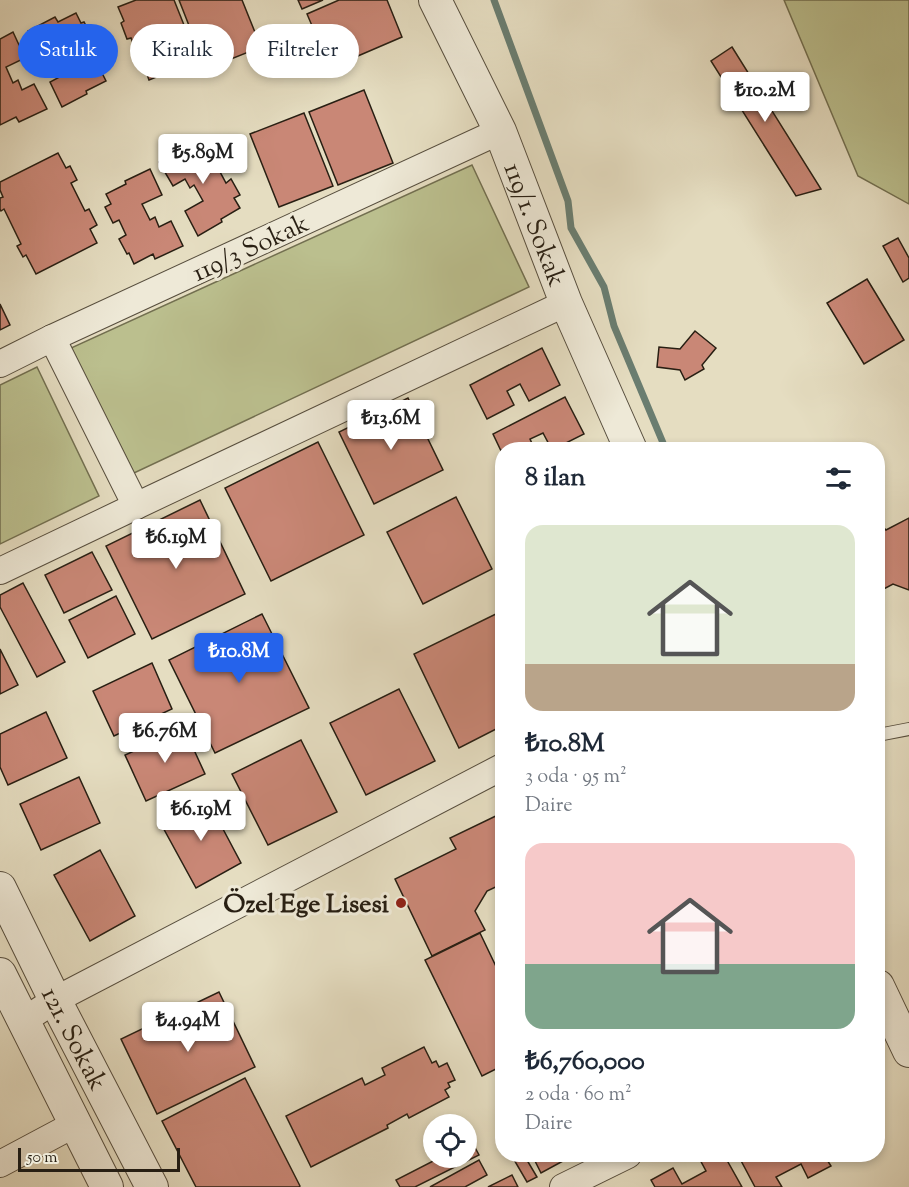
<!DOCTYPE html>
<html lang="tr">
<meta charset="utf-8">
<style>
:root{--surface:#fff;--page:#f6f6f7;--text:#1f2937;--muted:#747a83;--accent:#2563eb}
body{margin:0;font-family:"Sorts Mill Goudy",serif;background:var(--page);color:var(--text);height:100vh;display:flex;flex-direction:column;font-size:22px;white-space:nowrap}
*{box-sizing:border-box;margin:0}
p{font-size:20px;color:var(--muted)}
.icon{flex:none;width:33px;height:33px;fill:none;stroke:currentColor;stroke-width:2;stroke-linecap:round;stroke-linejoin:round}
.map{position:relative;flex:1;overflow:hidden}
.sheet{position:absolute;left:495px;top:442px;width:390px;height:720px;display:flex;flex-direction:column;background:var(--surface);border-radius:24px;box-shadow:0 3px 9px #0003}
.sheet>*{flex:none}
.top-card{position:absolute;left:18px;top:24px;width:387px;height:54px;display:flex;gap:12px}
.tools{position:absolute;left:423px;top:1114px;display:grid;gap:12px}
.tools a{display:grid;place-items:center;width:54px;height:54px;border-radius:50%;background:var(--surface);box-shadow:0 3px 9px #0003;font-size:30px}
.scale{position:absolute;left:18px;bottom:15px;width:162px;box-sizing:border-box;padding-left:6px;border:3px solid #281f13;border-top:0;font-size:16px;line-height:21px;white-space:nowrap;color:#281f13;-webkit-text-stroke:4px #eee9d7;paint-order:stroke}
.price{position:absolute;translate:-50% -51px;padding:0 14px;border-radius:6px;background:#fff;color:#222;font-size:20px;line-height:39px;filter:drop-shadow(0 2px 3px #0008)}
.price::after{content:'';position:absolute;left:50%;top:36px;width:18px;height:14px;margin-left:-9px;background:inherit;clip-path:polygon(0 0,100% 0,50% 100%)}
.price.on{background:var(--accent);color:#fff}
ul{padding:0;list-style:none}
li{display:grid;align-content:center;gap:12px;height:318px;padding:0 30px}
li span{display:grid;place-items:center;height:186px;border-radius:18px;color:#555}
li>.icon{margin-inline-start:auto}
span .icon{width:108px;height:108px;fill:#fffc;stroke-width:1}
li b{font-size:26px}
h2{display:flex;justify-content:space-between;align-items:center;height:72px;padding:0 30px;font-size:26px}
.pill{padding:0 21px;border-radius:27px;background:var(--surface);box-shadow:0 3px 9px #0003;font-size:21px;line-height:54px}
.pill.on{background:var(--accent);color:#fff}
.map>svg:first-child{display:block}
.green{fill:#bbbf8e;stroke:#726f50;stroke-width:1.5}
.lines{fill:none;stroke-linecap:round;stroke-linejoin:round}
.stream{stroke:#6a7d70;stroke-width:7}
.building{fill:#c98776;stroke:#281f13;stroke-width:1.5}
.service-casing{stroke:#574e3e;stroke-width:14}
.minor-casing{stroke:#574e3e;stroke-width:28}
.tertiary-casing{stroke:#574e3e;stroke-width:34}
.service{stroke:#eee9d7;stroke-width:12}
.minor{stroke:#eee9d7;stroke-width:26}
.tertiary{stroke:#eee9d7;stroke-width:32}
.poi-dot{fill:#8f2418;stroke:#eee9d7;stroke-width:2}
.labels{text-anchor:middle;stroke-width:6;stroke-linejoin:round;paint-order:stroke}
.street-label{font-size:26px;fill:#281f13;stroke:#eee9d7}
.poi-label{font-size:26px;font-weight:bold;fill:#281f13;stroke:#eee9d7;text-anchor:end}
</style>
<div class="map">
<svg width="909" height="1187" viewBox="0 0 909 1187">
<rect width="100%" height="100%" fill="#e5ddc1"/>
<filter id="stains"><feTurbulence type="fractalNoise" baseFrequency=".00333" numOctaves="4"/><feColorMatrix values="0 0 0 0 .2 0 0 0 0 .09 0 0 0 0 .02 0 0 0 .5 -.17"/></filter>
<radialGradient id="worn" r=".72"><stop offset=".6" stop-color="#630" stop-opacity="0"/><stop offset="1" stop-color="#630" stop-opacity=".3"/></radialGradient>
<g class="green">
<path d="M784 0H909V204L858 176Z"/>
<path d="M472 165 529 287 134 473 71 348Z"/>
<path d="M37 367 99 496 0 544V385Z"/>
</g>
<g class="lines">
<path class="stream" d="M494 0 568 201 571 228 604 287 614 326 666 450"/>
</g>
<g class="building">
<path d="M136 0H174L198 60 149 80 144 66 138 68 132 53 136 51 131 38 127 39 121 23 124 21 118 7Z"/>
<path d="M179 0H242L261 47 206 69Z"/>
<path d="M298 0H323L302 9Z"/>
<path d="M339 0H387L402 37 330 68 307 14Z"/>
<path d="M76 13 81 23 84 22 92 37 85 41 93 55 98 52 107 68 101 71 106 81 86 91 87 94 62 107 50 82 69 72 61 56 56 59 52 50 40 56 28 31 55 17 58 22Z"/>
<path d="M13 32 25 58 6 67 13 83 18 80 22 90 34 84 47 109 19 122 16 117 0 125V39Z"/>
<path d="M732 47 821 189 796 196 711 61Z"/>
<path d="M364 90 393 163 338 185 309 112Z"/>
<path d="M304 113 333 186 279 207 250 134Z"/>
<path d="M207 141 213 151 215 149 224 165 218 168 226 183 231 179 240 195 234 198 240 208 221 219 222 222 198 236 185 211 203 201 194 185 190 188 185 179 173 186 159 162 186 146 189 151Z"/>
<path d="M58 153 66 168 70 166 77 180 71 183 85 211 89 209 97 225 90 229 97 243 36 274 26 255 23 257 17 246 21 244 4 209 1 211 0 209V198L3 197 0 190V182Z"/>
<path d="M150 169 162 195 142 204 150 220 155 217 159 227 171 221 183 246 155 259 153 254 134 264 129 253 127 254 119 239 126 235 119 220 113 223 105 207 111 204 106 194 126 184 125 181Z"/>
<path d="M898 238 909 258V278L903 282 883 246Z"/>
<path d="M867 279 904 340 864 364 827 303Z"/>
<path d="M0 304 10 325 0 330Z"/>
<path d="M695 331 716 348 702 365 704 369 685 380 680 370 657 367 659 347 680 349Z"/>
<path d="M542 348 560 385 529 401 520 384 507 391 514 405 487 419 470 385Z"/>
<path d="M565 397 584 434 552 450 543 433 530 439 535 450H502V453L493 434Z"/>
<path d="M408 398 443 470 374 504 339 432Z"/>
<path d="M318 442 364 535 271 581 225 488Z"/>
<path d="M456 497 492 569 423 604 387 532Z"/>
<path d="M200 500 245 594 152 639 106 546Z"/>
<path d="M909 518V590L893 584 878 592V522L886 530Z"/>
<path d="M92 552 112 590 64 613 45 575Z"/>
<path d="M23 583 65 662 37 677 0 607V595Z"/>
<path d="M116 596 135 634 88 658 69 620Z"/>
<path d="M502 611V726L459 748 414 654Z"/>
<path d="M262 614 309 708 215 753 169 660Z"/>
<path d="M0 649 18 685 0 694Z"/>
<path d="M152 663 172 709 114 736 93 691Z"/>
<path d="M399 689 435 761 366 795 330 723Z"/>
<path d="M46 712 67 758 8 785 0 767V734Z"/>
<path d="M184 728 205 774 146 801 125 755Z"/>
<path d="M301 740 337 812 268 845 232 774Z"/>
<path d="M79 777 100 823 41 850 20 804Z"/>
<path d="M206 797 241 863 196 888 160 822Z"/>
<path d="M502 813V884L487 891 475 911 485 930 432 956 395 879 456 849 450 838Z"/>
<path d="M100 850 135 916 90 941 54 875Z"/>
<path d="M480 933 502 979V1066L482 1076 425 960Z"/>
<path d="M219 992 255 1067 157 1114 121 1039Z"/>
<path d="M424 1047 432 1063 436 1061 439 1067 447 1063 455 1080 448 1083 450 1087 445 1090 449 1097 409 1118 407 1114 387 1125 388 1128 311 1167 286 1116 362 1078 365 1085 385 1075 382 1068Z"/>
<path d="M245 1078 300 1186 299 1187H196L162 1121Z"/>
<path d="M472 1142 479 1155 415 1187H400L396 1180 439 1158H466V1144Z"/>
<path d="M518 1155H524L537 1177 527 1182 513 1158Z"/>
<path d="M532 1155H574L541 1173Z"/>
<path d="M700 1155H724L742 1187H655L651 1180 673 1168 682 1184 706 1171 698 1156Z"/>
<path d="M738 1155H824L831 1166 808 1178 801 1164 776 1177 782 1187H755Z"/>
<path d="M479 1160 487 1175 465 1187H430Z"/>
<path d="M512 1175 518 1187H488Z"/>
</g>
<g class="lines">
<g class="service-casing">
<path id="service" d="M878 735 909 729"/>
</g>
<g class="minor-casing">
<g id="minor">
<path d="M52 338 136 506"/>
<path d="M0 364 52 338 500 131"/>
<path d="M0 571 136 506 566 303"/>
<path d="M23 1021 55 1000 502 767"/>
<path d="M0 1164 75 1124"/>
<path d="M563 1187 628 1155"/>
</g>
</g>
<g class="tertiary-casing">
<g id="tertiary">
<path id="s1" d="M435 0 500 131 566 303 631 450"/>
<path id="s2" d="M0 888 55 1000 152 1187"/>
<path d="M0 974 107 1187"/>
<path d="M878 986 909 1051"/>
</g>
</g>
<use href="#service" class="service"/>
<use href="#minor" class="minor"/>
<use href="#tertiary" class="tertiary"/>
</g>
<circle class="poi-dot" cx="401" cy="903" r="6"/>
<g class="labels">
<g class="street-label">
<text dy="9" stroke="none"><textPath href="#s1" startOffset="246">119/1. Sokak</textPath></text>
<text transform="translate(250 247) rotate(-25)" y="9">119/3 Sokak</text>
<text dy="9" stroke="none"><textPath href="#s2" startOffset="168">121. Sokak</textPath></text>
</g>
<g class="poi-label">
<text x="389" y="912">Özel Ege Lisesi</text>
</g>
</g>
<rect width="100%" height="100%" filter="url(#stains)"/>
<rect width="100%" height="100%" fill="url(#worn)"/>
</svg>
<div class="tools">
<a><svg class="icon" aria-label="locate" viewBox="0 0 24 24"><circle cx="12" cy="12" r="6"/><path d="M12 2v4M12 18v4M2 12h4M18 12h4"/></svg></a>
</div>
<div class="scale">50 m</div>
<b class="price" style="left:765px;top:123px">₺10.2M</b>
<b class="price" style="left:203px;top:185px">₺5.89M</b>
<b class="price" style="left:391px;top:451px">₺13.6M</b>
<b class="price" style="left:176px;top:570px">₺6.19M</b>
<b class="price on" style="left:239px;top:684px">₺10.8M</b>
<b class="price" style="left:165px;top:764px">₺6.76M</b>
<b class="price" style="left:201px;top:842px">₺6.19M</b>
<b class="price" style="left:188px;top:1053px">₺4.94M</b>
<div class="top-card">
<a class="pill on">Satılık</a>
<a class="pill">Kiralık</a>
<a class="pill">Filtreler</a>
</div>
<section class="sheet">
<h2>8 ilan<svg class="icon" aria-label="filters" viewBox="0 0 24 24"><path d="M4 7h16M4 17h16"/><circle cx="9" cy="7" r="2"/><circle cx="15" cy="17" r="2"/></svg></h2>
<ul>
<li><span style="background:linear-gradient(#dfe7d0 75%,#b9a48a 0)"><svg class="icon" aria-label="home" viewBox="0 0 24 24"><path d="M3 11l9-7 9 7M6 9v11h12V9"/></svg></span><div><b>₺10.8M</b><p>3 oda · 95 m²</p><p>Daire</p></div></li>
<li><span style="background:linear-gradient(#f6c9c9 65%,#7fa58c 0)"><svg class="icon" aria-label="home" viewBox="0 0 24 24"><path d="M3 11l9-7 9 7M6 9v11h12V9"/></svg></span><div><b>₺6,760,000</b><p>2 oda · 60 m²</p><p>Daire</p></div></li>
</ul>
</section>
</div>
